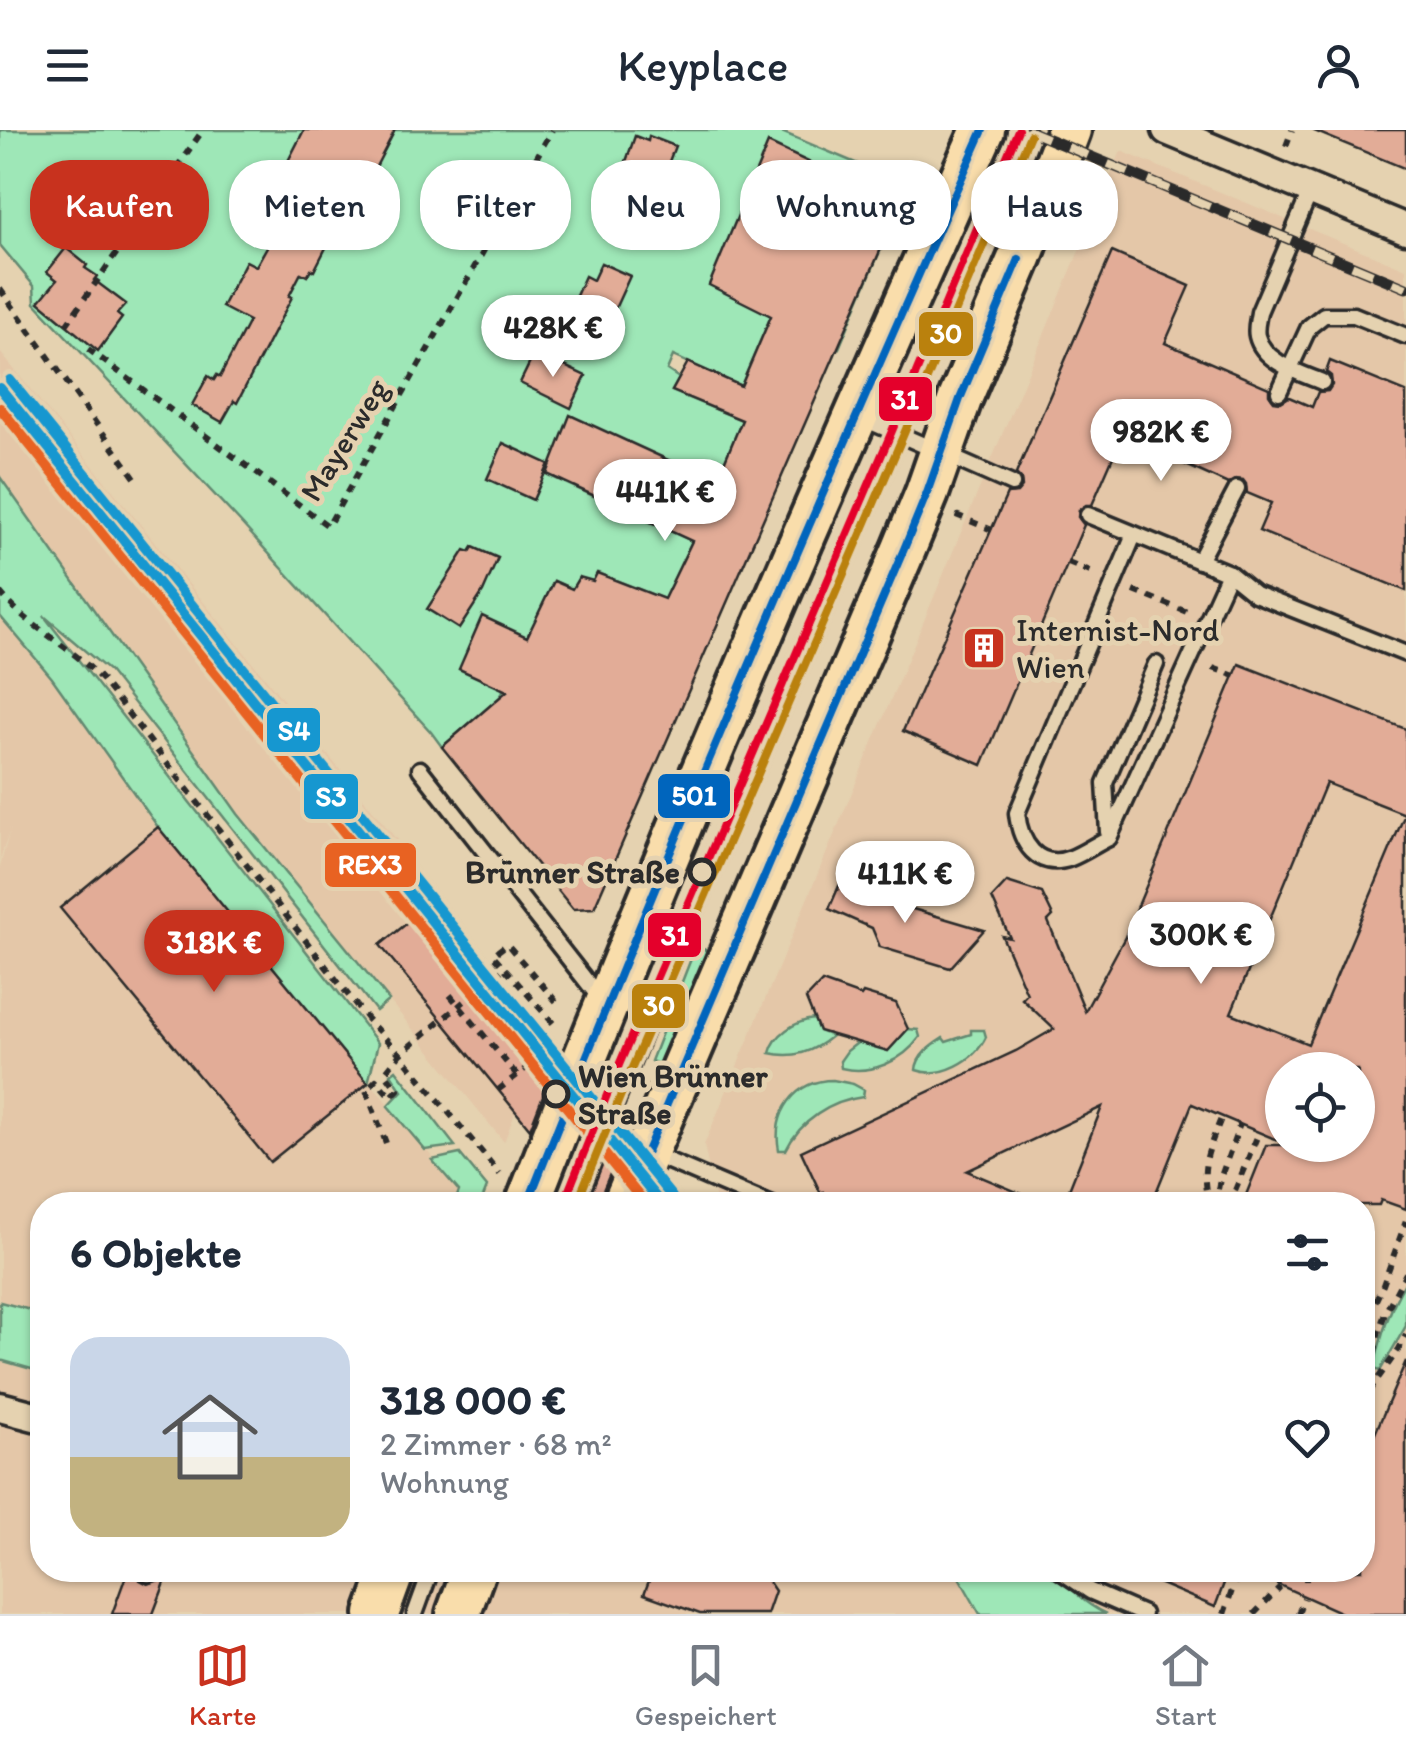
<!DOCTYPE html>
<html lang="de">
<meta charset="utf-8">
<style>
:root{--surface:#fff;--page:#f6f6f7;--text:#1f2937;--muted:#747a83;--line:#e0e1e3;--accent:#c8321e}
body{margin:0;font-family:Itim,sans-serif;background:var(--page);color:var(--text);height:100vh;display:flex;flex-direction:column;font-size:38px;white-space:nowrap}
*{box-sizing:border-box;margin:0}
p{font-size:32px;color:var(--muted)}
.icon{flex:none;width:55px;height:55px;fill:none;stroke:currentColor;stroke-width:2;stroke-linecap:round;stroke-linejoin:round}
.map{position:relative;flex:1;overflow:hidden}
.details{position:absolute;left:30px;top:1062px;width:1345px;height:390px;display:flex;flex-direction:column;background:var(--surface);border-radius:40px;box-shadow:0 2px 8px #0004}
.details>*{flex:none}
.top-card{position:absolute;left:30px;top:30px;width:1348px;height:90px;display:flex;gap:20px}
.tools{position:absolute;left:1265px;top:922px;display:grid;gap:20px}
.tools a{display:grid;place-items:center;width:110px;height:110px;border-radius:50%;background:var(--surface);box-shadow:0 2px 8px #0004;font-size:50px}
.price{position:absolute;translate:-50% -85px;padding:0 22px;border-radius:35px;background:#fff;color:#222;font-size:32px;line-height:65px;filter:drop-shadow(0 2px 5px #0008)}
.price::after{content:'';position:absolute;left:50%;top:60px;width:30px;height:22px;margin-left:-15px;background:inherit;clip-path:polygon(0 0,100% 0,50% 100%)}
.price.active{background:var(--accent);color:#fff}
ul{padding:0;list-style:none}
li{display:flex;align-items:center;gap:30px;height:250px;padding:0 40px}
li+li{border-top:2px solid var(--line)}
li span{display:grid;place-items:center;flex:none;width:280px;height:200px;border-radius:30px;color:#555}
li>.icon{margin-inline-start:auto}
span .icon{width:120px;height:120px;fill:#fffc;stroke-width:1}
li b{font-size:42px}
h2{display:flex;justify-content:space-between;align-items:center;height:120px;padding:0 40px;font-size:42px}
.pill{padding:0 35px;border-radius:40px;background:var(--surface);box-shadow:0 2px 8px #0004;font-size:35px;line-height:90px}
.pill.active{background:var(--accent);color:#fff}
header{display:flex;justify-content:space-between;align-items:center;height:130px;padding:0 40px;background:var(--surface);font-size:45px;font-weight:600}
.menu{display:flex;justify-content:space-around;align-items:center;height:140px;border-top:2px solid var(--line);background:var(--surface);font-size:28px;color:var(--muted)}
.menu a{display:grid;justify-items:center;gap:5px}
.menu .active{color:var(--accent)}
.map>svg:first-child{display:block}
.built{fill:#e4c7a8;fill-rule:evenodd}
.green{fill:#9ee7b7;stroke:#648971;stroke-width:2.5}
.building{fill:#e2ac97;stroke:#2b2b2b;stroke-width:2.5;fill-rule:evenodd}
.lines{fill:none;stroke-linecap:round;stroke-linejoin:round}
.lane-casing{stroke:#2b2b2b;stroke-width:21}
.street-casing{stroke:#2b2b2b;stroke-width:35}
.primary-casing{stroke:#2b2b2b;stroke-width:50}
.path{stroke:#2b2b2b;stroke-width:6;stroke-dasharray:8 8;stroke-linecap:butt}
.lane{stroke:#e5d2b0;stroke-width:14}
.street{stroke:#e5d2b0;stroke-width:28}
.primary{stroke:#f9ddab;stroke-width:42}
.rail-casing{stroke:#2b2b2b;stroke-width:11}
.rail{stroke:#e5d2b0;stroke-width:8;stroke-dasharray:22;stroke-linecap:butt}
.bus-1-casing{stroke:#e5d2b0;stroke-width:15}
.bus-1{stroke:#0065bd;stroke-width:8}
.rail-1-casing{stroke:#e5d2b0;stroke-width:18}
.rail-2-casing{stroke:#e5d2b0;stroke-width:18}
.rail-3-casing{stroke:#e5d2b0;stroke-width:18}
.rail-1{stroke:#1697d0;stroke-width:10}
.rail-2{stroke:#e86222;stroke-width:10}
.rail-3{stroke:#1697d0;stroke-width:10}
.tram-1-casing{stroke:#e5d2b0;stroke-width:15}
.tram-2-casing{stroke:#e5d2b0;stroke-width:15}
.tram-1{stroke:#e4002b;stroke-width:8}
.tram-2{stroke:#ba810d;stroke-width:8}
.stop-dot{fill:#e5d2b0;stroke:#2b2b2b;stroke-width:5}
.labels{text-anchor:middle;stroke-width:10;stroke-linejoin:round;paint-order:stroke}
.street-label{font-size:32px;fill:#2b2b2b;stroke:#e5d2b0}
.poi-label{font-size:32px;fill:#2b2b2b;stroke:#e5d2b0;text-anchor:start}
.stop-label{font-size:32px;font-weight:bold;fill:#2b2b2b;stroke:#e5d2b0;text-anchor:end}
.line-badge{stroke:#e5d2b0;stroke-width:4}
.badge-label{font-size:28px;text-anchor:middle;font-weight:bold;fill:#fff}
</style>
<header><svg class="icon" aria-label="menu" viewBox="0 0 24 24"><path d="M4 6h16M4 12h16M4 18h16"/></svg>Keyplace<svg class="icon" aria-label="person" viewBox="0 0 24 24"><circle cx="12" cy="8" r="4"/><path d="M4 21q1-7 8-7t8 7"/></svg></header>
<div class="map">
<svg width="1406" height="1484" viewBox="0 0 1406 1484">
<rect width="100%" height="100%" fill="#e5d2b0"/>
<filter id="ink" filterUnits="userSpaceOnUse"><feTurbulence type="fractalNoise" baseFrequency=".01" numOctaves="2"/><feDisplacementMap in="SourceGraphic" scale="20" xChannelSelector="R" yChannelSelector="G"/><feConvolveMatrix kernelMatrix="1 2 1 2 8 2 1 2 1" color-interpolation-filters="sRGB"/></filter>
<g filter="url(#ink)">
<g class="built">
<path d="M1121 21 1406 139V1484H0V736L10 700 0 729V486L52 548 158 697 472 1075H42V1440H1362V1075H723L716 1071 704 1015ZM1282 940H1358V1015H1282Z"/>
<path d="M0 222 401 715 405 730 546 902 504 1012 238 684 0 347Z"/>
</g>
<g class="green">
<path d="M0 0H777L908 55 839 218 771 186 741 256 673 226 667 240 679 248 672 261 742 290 716 352 570 286 548 345 692 411 664 469 598 443 593 451 579 448 572 459 554 451 500 567 442 617 431 602 242 394 35 173 34 156 0 115Z"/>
<path d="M0 347 238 684 389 870 376 881 109 541 44 486 378 913 368 953 158 697 52 548 0 486Z"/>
<path d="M696 816 712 823 699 854 694 852 663 936 651 931Z"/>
<path d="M814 889 819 901 832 906C813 922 794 929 770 923 774 905 795 891 814 889Z"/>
<path d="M908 899 918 900 920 907C902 932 871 945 841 938L840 931 847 921 861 910 888 920Z"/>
<path d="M971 900H984L986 907C975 931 941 949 916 940 917 925 932 915 943 908L946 912 971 904Z"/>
<path d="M396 940 455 1016 425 1020 388 976 402 961 391 944Z"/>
<path d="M833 950 853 954 864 960 863 967C831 971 800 991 786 1020H779C772 984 794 950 833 950Z"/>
<path d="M460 1024 487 1057 480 1075H454L459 1061 432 1030Z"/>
<path d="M1406 1151V1196L1380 1241 1374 1239C1380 1207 1389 1179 1406 1151Z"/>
<path d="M0 1172 42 1183V1242L0 1230Z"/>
<path d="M955 1440H1060C1070 1461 1085 1474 1106 1484H980Z"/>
</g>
<g class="building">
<path d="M304 0H395L356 75 349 73 314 141 311 139 307 146 301 143 289 166 292 167 237 273 234 271 222 292 192 275 208 246 214 250 217 245 220 247 249 191 222 177 246 131 256 136 286 83 266 74Z"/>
<path d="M1314 0H1406V39L1314 1Z"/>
<path d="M635 6 648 11 649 6 675 16 658 60 638 102 605 87 626 42 623 40Z"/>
<path d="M768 13 900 75 594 778 573 779 442 617 507 561 459 539 482 486 527 507 554 451 572 459 579 447 593 451 597 443 664 469 692 411 547 344 570 285 716 352 742 290 672 261 688 232 741 256 771 186 709 155Z"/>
<path d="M66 118 87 135 85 138 97 146 94 150 126 174 117 184 122 188 98 221 39 172 57 150 47 142Z"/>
<path d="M1112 122 1190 156 1165 213 1269 258V264L1274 271 1281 272 1289 267 1312 277 1318 262 1328 261 1332 255 1331 246 1326 242 1330 231 1406 262V461L1259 401 1271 373 1247 363 1246 354 1243 350 1236 349 1228 354 1122 306 1092 375H1086L1079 380 1078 387 1084 395 982 635 903 601 1007 364 1017 363 1022 357 1021 349 1016 344Z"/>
<path d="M601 133 630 146 608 194 571 177 585 146 593 150Z"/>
<path d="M535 222 586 246 571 278 520 253Z"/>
<path d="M503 313 549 334 533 370 487 349Z"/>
<path d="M473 417 498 428 483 462 459 499 427 479 465 420 470 422Z"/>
<path d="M1239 534 1406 599V1079L1381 1070 1379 1075H1242L1266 1015H1358V940H1282V1012L1192 974 1151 1075H1063L1102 977 967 1041 1048 1075H830L823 1062 821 1064 801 1021 1016 921 1054 899 1022 869 1027 864 1002 806 1010 808 992 768 1007 752 1042 763 1053 786 1048 791 1085 881 1125 807ZM1326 653 1405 684 1308 914 1231 883Z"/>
<path d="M158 697 368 953 270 1032 60 778Z"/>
<path d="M842 749 896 774 984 800 950 838 880 817 872 798 829 779Z"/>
<path d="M416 786 549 950 530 999 380 815Z"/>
<path d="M822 852 861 866 863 863 896 873 908 899 888 921 819 901 806 869Z"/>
<path d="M607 1022 615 1032 601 1065 599 1075H592L588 1071Z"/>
<path d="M1406 1231V1484H1344L1246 1440H1362V1334Z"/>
<path d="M128 1440 139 1441 140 1450 148 1454 162 1449 166 1450 153 1484H112Z"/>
<path d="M653 1440H761L775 1461 767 1484H700L644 1464Z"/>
<path d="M1128 1440H1229L1215 1477Z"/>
</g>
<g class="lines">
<g class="lane-casing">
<g id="lane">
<path d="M1311 60 1259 182C1258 190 1255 198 1257 206 1263 232 1300 243 1322 252"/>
<path d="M1279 262 1309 197 1324 185H1354L1406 206"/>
<path d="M862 288 1012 354"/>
<path d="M1088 385 1229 443 1255 464 1406 524"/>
<path d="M1134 405 1017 683C1020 712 1037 741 1071 728 1084 723 1096 714 1109 708L1229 443"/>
<path d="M1199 431 1237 359"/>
<path d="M420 639 602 871"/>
<path d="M1108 702 1105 653 1156 534"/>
<path d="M652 1024 772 1075"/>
<path d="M575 1075 649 890 1026 0"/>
<path d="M1059 1440 1090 1461 1143 1484"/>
<path d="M149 1444 156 1440"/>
<path d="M415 1484 431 1440"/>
</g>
</g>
<g class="street-casing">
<g id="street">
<path d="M1167 0 1406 99"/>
<path d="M0 1277 42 1288"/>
</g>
</g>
<g class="primary-casing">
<g id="primary">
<path d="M527 1075C668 712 824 355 983 0"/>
<path d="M624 1075 904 419 927 363 960 269 1021 125 1069 0"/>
<path d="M377 1484 393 1440"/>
<path d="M458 1484 474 1440"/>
</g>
</g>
<g class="path">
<path d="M1286 16 1292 0"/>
<path d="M0 159 138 352"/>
<path d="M66 195 203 0"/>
<path d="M88 219 328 396 552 0"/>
<path d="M956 385 992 400"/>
<path d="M1068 433 1095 444"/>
<path d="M1134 461 1187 482"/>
<path d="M0 462C28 498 72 516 102 550L367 889 400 924 500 1044"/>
<path d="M1213 538 1235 546"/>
<path d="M450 865 517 945"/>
<path d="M553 893 493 825 507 814 560 876"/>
<path d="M498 960 534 932"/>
<path d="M386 1013 366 960 376 950 391 967 398 960 385 943 400 924 505 838"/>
<path d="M1209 1075C1199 1036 1208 1022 1222 986"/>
<path d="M1215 1075 1220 1049 1240 994"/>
<path d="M1229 1075 1259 1002"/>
<path d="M1362 1200 1383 1155 1406 1091"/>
<path d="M1369 1261 1399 1219 1406 1205"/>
<path d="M1362 1286 1379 1200 1386 1181 1406 1143"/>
<path d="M1294 1447 1298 1440"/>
<path d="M1306 1451V1440"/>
<path d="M1224 1484 1239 1440"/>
<path d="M1254 1484 1280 1457"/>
<path d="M1298 1484 1304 1468"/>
</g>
<use href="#lane" class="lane"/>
<use href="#street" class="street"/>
<use href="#primary" class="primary"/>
<g class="rail-casing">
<path id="rail" d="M1027 0 1406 158"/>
</g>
<use href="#rail" class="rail"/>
<g class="bus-1-casing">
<g id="bus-1">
<path d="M527 1075C670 713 824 356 983 0"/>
<path d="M624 1075 904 419 927 363 960 269 1019 129"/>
</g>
</g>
<use href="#bus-1" class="bus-1"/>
<g class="rail-1-casing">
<path id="rail-1" d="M0 258 662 1075"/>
</g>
<g class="rail-2-casing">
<path id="rail-2" d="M0 278 646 1075"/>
</g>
<g class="rail-3-casing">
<path id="rail-3" d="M10 250 672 1067"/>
</g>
<use href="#rail-1" class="rail-1"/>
<use href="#rail-2" class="rail-2"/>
<use href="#rail-3" class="rail-3"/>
<g class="tram-1-casing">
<path id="tram-1" d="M563 1075 619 935 892 301 1018 0"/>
</g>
<g class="tram-2-casing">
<path id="tram-2" d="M576 1075 631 940 903 306 1030 5"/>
</g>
<use href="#tram-1" class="tram-1"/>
<use href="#tram-2" class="tram-2"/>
</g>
</g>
<defs>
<g id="building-square" transform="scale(2.25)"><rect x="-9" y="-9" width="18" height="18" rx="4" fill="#c8321e" stroke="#e5d2b0"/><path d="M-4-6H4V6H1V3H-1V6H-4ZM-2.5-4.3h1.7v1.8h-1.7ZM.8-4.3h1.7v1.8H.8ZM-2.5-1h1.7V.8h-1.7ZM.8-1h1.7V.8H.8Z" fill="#fff"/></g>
</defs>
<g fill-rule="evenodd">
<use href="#building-square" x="984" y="518"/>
</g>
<g class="stop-dot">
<circle cx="702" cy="742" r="12"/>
<circle cx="556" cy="964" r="12"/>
</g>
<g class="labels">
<g class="street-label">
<text transform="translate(344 310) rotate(-58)" y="11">Mayerweg</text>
</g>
<g class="poi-label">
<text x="1016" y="511">Internist-Nord<tspan x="1016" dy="37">Wien</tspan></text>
</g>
<g class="stop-label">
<text x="680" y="753">Brünner Straße</text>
<text x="578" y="957" text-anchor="start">Wien Brünner<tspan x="578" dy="37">Straße</tspan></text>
</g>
</g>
<g class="line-badge">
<rect x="917" y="180" width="58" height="48" rx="10" fill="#ba810d"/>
<rect x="877" y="245" width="57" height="48" rx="10" fill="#e4002b"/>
<rect x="265" y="576" width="57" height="48" rx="10" fill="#1697d0"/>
<rect x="656" y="642" width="76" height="48" rx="10" fill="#0065bd"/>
<rect x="302" y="642" width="58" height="49" rx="10" fill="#1697d0"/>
<rect x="323" y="711" width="95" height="48" rx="10" fill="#e86222"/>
<rect x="646" y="781" width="57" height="48" rx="10" fill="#e4002b"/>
<rect x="630" y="852" width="57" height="48" rx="10" fill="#ba810d"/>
</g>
<g class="badge-label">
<text x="946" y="213">30</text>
<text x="905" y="279">31</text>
<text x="294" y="610">S4</text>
<text x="694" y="675">501</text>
<text x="331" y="676">S3</text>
<text x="370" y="744">REX3</text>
<text x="675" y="815">31</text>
<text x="659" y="885">30</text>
</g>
</svg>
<div class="tools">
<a><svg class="icon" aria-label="locate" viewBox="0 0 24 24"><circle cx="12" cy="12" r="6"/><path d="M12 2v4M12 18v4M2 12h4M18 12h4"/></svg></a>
</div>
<b class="price" style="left:553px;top:250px">428K €</b>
<b class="price" style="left:1161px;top:354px">982K €</b>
<b class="price" style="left:665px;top:414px">441K €</b>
<b class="price" style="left:905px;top:796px">411K €</b>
<b class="price" style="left:1201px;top:857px">300K €</b>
<b class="price active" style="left:214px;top:865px">318K €</b>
<div class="top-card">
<a class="pill active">Kaufen</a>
<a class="pill">Mieten</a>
<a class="pill">Filter</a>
<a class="pill">Neu</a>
<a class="pill">Wohnung</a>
<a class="pill">Haus</a>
</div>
<section class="details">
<h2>6 Objekte<svg class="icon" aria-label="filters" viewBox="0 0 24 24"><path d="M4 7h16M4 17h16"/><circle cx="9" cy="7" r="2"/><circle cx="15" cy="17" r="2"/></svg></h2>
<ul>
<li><span style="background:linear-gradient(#c9d6e8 60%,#c2b280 0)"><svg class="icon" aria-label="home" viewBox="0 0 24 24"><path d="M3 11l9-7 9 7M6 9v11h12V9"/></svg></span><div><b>318 000 €</b><p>2 Zimmer · 68 m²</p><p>Wohnung</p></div><svg class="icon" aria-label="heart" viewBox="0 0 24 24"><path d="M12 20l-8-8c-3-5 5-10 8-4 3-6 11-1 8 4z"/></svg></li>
</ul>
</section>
</div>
<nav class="menu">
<a class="active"><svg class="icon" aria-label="map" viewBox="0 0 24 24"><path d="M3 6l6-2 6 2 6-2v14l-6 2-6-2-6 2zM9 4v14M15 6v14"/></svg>Karte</a>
<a><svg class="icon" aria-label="saved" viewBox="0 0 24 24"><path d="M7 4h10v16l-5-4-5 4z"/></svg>Gespeichert</a>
<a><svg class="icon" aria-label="home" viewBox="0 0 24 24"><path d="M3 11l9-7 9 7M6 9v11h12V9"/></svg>Start</a>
</nav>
